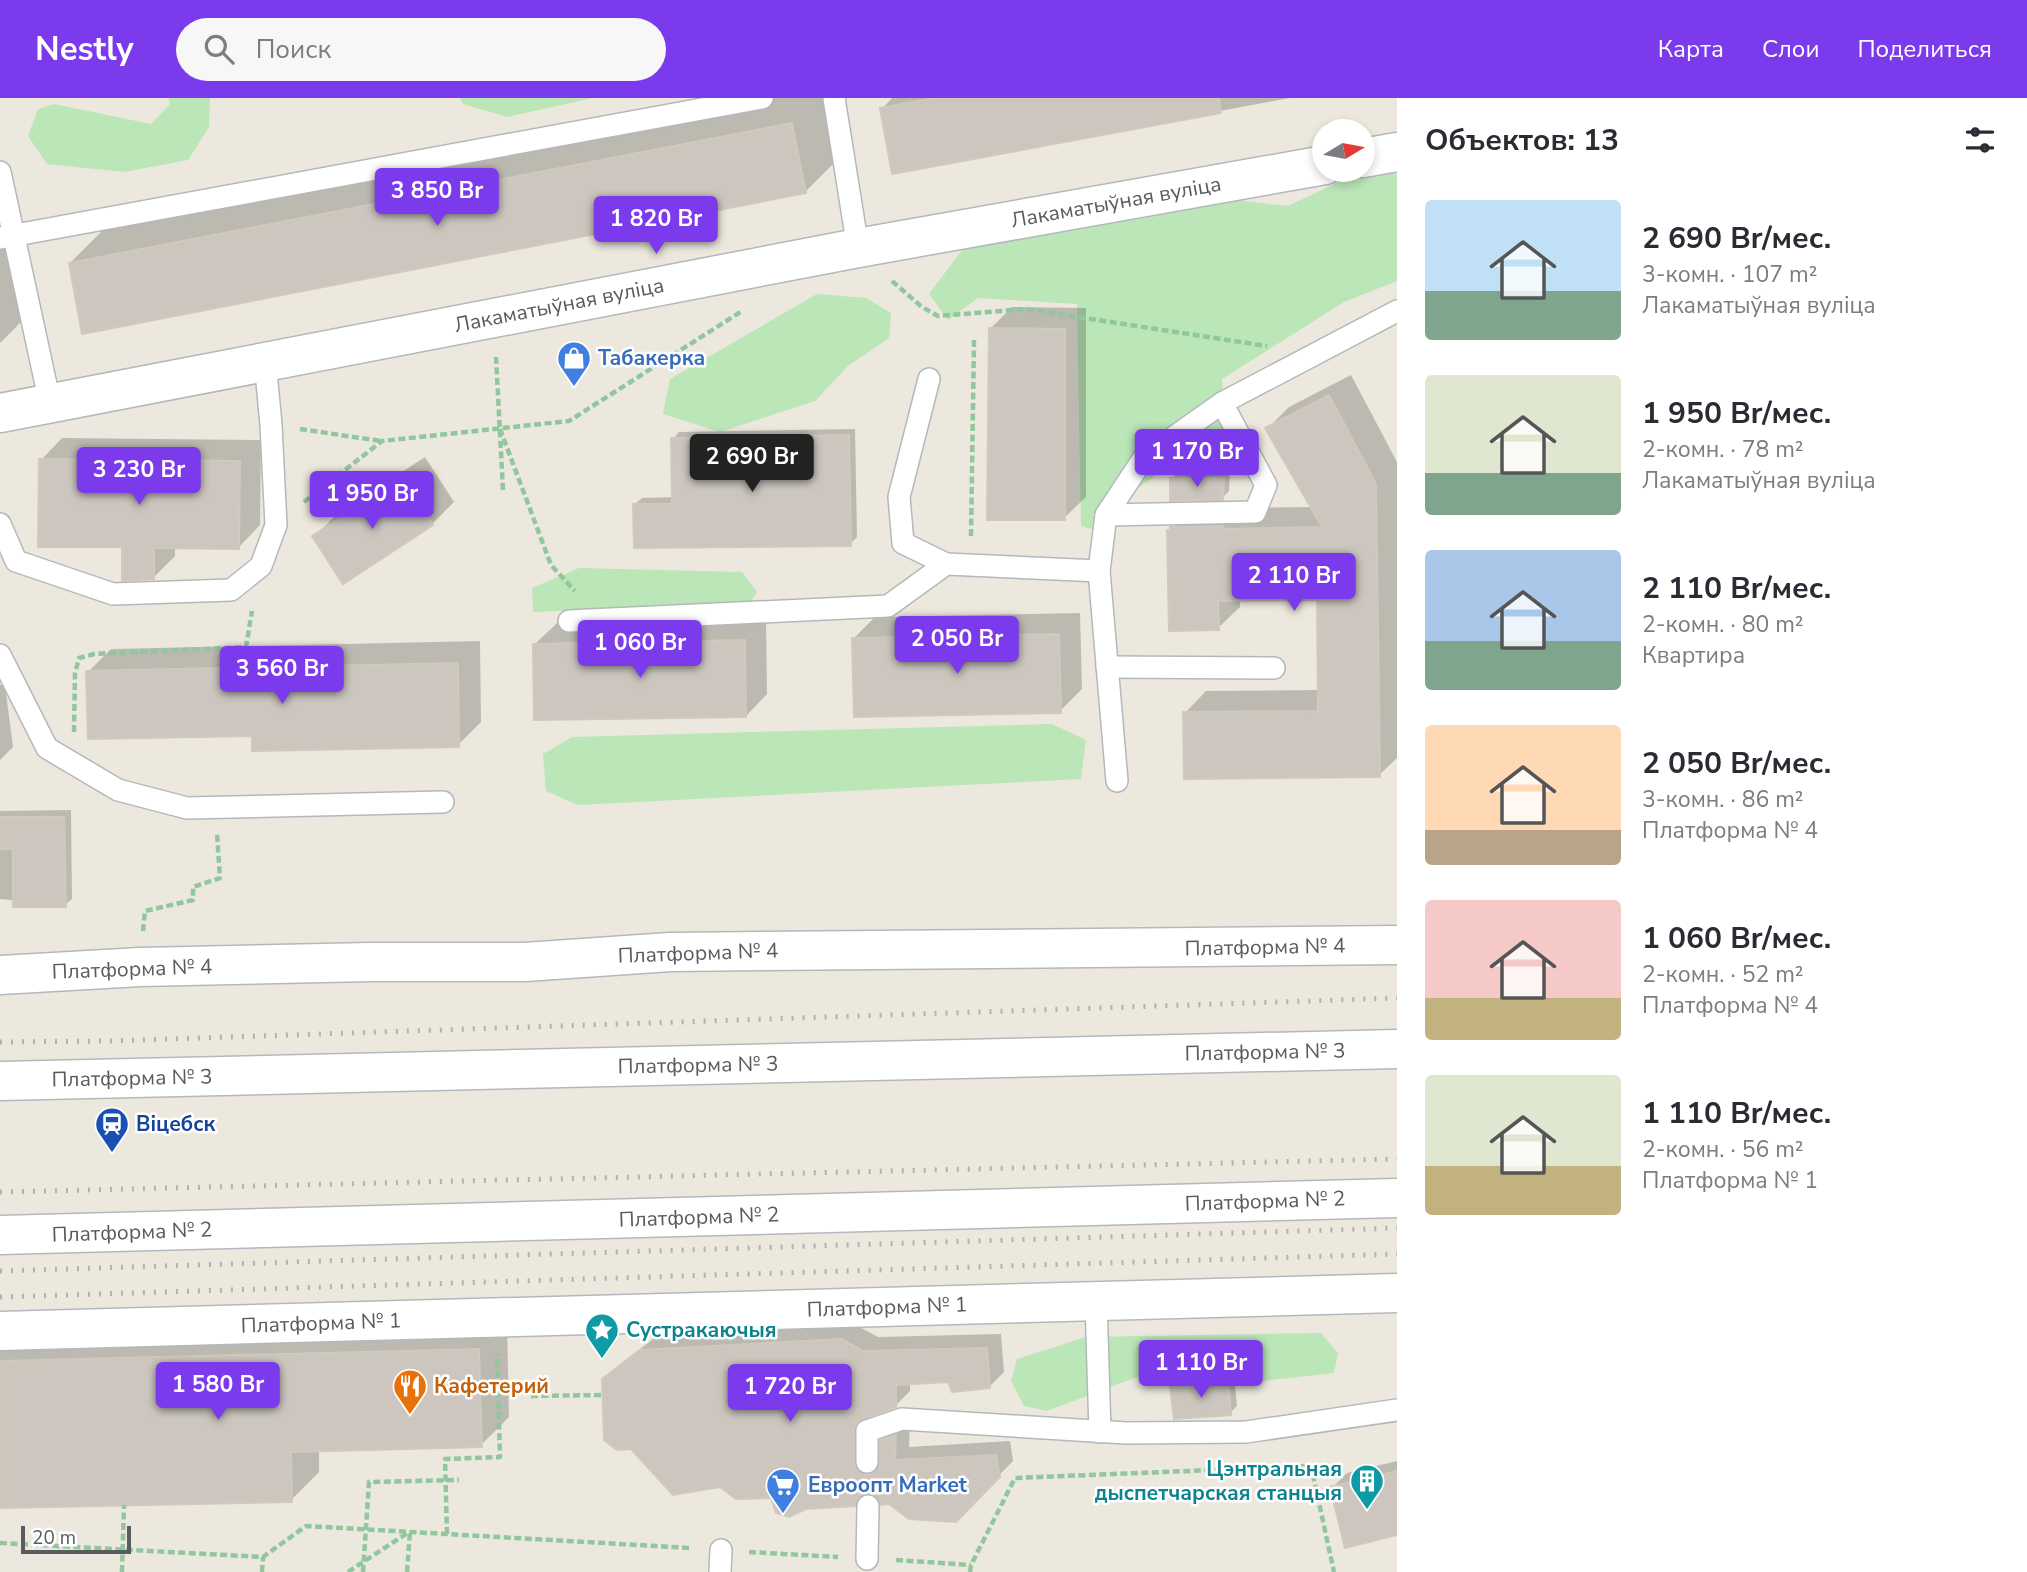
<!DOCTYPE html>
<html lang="ru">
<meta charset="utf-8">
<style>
:root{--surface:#fff;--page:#f7f7f7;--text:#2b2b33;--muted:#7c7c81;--accent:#7c3aed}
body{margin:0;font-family:"Nunito Sans",sans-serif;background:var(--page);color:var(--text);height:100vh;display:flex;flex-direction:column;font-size:26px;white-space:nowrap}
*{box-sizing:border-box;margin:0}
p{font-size:23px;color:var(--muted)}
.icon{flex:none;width:38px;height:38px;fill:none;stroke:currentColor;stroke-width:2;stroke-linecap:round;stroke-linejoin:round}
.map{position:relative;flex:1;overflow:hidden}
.drawer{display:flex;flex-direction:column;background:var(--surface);width:630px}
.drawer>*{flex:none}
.needle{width:46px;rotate:80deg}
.fabs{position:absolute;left:1312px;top:21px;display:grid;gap:14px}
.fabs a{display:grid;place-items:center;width:63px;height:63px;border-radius:50%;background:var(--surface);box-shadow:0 4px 10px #0003;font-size:35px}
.scale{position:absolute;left:21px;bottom:18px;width:110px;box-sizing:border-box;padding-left:7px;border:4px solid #575c60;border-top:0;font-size:19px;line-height:24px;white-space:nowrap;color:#575c60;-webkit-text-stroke:5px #fff;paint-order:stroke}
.price{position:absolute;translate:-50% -60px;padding:0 16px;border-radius:7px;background:var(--accent);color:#fff;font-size:23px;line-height:46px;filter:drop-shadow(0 2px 4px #0008)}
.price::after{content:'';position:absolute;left:50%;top:42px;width:21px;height:16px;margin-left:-10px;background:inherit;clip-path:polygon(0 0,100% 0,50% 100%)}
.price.active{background:#222;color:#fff}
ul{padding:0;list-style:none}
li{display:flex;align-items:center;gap:21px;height:175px;padding:0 28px}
li span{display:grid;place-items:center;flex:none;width:196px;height:140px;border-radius:7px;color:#555}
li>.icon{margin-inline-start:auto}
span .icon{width:84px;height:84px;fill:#fffc;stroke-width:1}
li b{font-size:30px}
h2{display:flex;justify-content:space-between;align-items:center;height:84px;padding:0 28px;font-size:30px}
header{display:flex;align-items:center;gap:42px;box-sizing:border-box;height:98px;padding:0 35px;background:var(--accent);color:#fff}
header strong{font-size:33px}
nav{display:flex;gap:38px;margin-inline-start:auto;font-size:24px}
.search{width:490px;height:63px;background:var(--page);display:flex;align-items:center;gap:18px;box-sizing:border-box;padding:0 24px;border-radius:38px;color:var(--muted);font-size:26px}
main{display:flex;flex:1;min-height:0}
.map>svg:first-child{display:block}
.green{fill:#bbe6b8}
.shadow{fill:#0003}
.building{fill:#ccc6bf;stroke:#d0c9bc;stroke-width:2}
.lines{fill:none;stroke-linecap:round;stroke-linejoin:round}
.lane-casing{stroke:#b4b8bc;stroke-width:24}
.street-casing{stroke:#b4b8bc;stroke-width:41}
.path{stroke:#91c79d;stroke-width:4.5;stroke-dasharray:7 3.5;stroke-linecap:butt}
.lane{stroke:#fff;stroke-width:21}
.street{stroke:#fff;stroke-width:38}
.rail{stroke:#b0b1b1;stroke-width:5;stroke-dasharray:2 9;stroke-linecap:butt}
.labels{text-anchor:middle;stroke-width:5;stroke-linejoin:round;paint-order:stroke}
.street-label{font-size:21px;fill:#575c60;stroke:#fff}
.shop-label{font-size:21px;font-weight:bold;fill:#366cbe;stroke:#fff;text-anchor:start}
.transit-label{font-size:21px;font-weight:bold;fill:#164399;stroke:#fff;text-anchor:start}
.culture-label{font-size:21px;font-weight:bold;fill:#0d838f;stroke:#fff;text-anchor:start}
.food-label{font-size:21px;font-weight:bold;fill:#c56008;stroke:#fff;text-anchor:start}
</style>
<header>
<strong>Nestly</strong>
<div class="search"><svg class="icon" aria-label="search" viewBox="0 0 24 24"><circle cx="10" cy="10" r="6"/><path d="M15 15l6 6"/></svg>Поиск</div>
<nav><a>Карта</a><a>Слои</a><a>Поделиться</a></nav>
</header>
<main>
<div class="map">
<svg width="1397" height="1474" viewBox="0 0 1397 1474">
<rect width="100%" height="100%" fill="#ece8de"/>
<g class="green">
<path d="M168 0H210L209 29 188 62 124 74 47 66 28 38 38 11 54 6 151 26 170 6Z"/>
<path d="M460 0H593L507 19 463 6Z"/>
<path d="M1397 56V183L1344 204 1222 281 1225 346 1219 362 1179 361 1137 391 1109 436 1081 428 1077 206 978 200 948 222 929 196 969 143 1210 99 1288 108Z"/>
<path d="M817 196 866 200 891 215 889 240 848 268 815 303 720 334 663 316 670 281Z"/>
<path d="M579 470 742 474 757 494 749 506 533 514 532 490Z"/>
<path d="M1052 626 1086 642 1081 681 578 707 546 693 543 656 572 639Z"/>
<path d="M1321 1235 1338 1255 1334 1275 1208 1289 1153 1273 1047 1313 1024 1308 1011 1283 1017 1261 1086 1239Z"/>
</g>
<g class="shadow">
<path d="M763 0H833L844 55 805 94 70 165 109 126Z"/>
<path d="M892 0H1290L894 74 882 11Z"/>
<path d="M22 141 35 210 0 245V145Z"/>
<path d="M1012 209 1086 210V399L1064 420 990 231Z"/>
<path d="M1351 277 1397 364V660L1379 677 1185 615 1206 593 1319 592V500L1240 501V509L1218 530 1169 433 1194 408 1243 410 1312 409 1267 331 1289 309Z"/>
<path d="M855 331 857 439 850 446 635 406 642 400 674 399 673 341 679 334Z"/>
<path d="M62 340 261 342 260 427 239 449 175 448V458L153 480 41 362Z"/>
<path d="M425 359 454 404 432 426 314 439 336 417Z"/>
<path d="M1179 373 1230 374 1229 393 1222 400 1172 380Z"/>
<path d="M1080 515 1082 591 1060 613 854 540 875 519Z"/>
<path d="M766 521 767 596 746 618 535 546 557 525Z"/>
<path d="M480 543 481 624 458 647 254 637 88 574 111 551Z"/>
<path d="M0 587H5L13 649 0 662Z"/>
<path d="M71 712 72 801 65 807 0 801V713Z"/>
<path d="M507 1223 509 1319 481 1347 319 1351V1374L291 1402 0 1409V1236Z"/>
<path d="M856 1227 878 1239 1001 1236 1004 1274 989 1289 949 1283 910 1285V1293L895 1308 868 1317 869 1355 881 1363 882 1343 897 1328 910 1324 909 1349 1010 1343 1013 1363 955 1422 867 1394 854 1407 773 1398 604 1281 619 1267 657 1238Z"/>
<path d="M1234 1277 1237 1308 1230 1315 1172 1289 1179 1282Z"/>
<path d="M1397 1363V1435L1332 1390 1347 1375Z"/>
</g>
<g class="building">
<path d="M934 0H1219L1221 15 892 76 880 10Z"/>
<path d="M792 25 806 95 82 236 69 165Z"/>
<path d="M989 230 1065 231V422H987Z"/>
<path d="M1329 297 1376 386 1380 679 1184 681 1183 614 1318 613 1317 502 1218 503 1219 532 1169 533 1167 432H1170V429L1223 428V431L1322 429 1265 330Z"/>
<path d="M849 337 851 448 634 450 633 406H672L671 340Z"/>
<path d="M39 361 240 363 239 451 154 450V481L122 483V449H38Z"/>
<path d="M402 380 433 427 343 486 312 438Z"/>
<path d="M1170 380H1224L1223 402 1170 403Z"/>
<path d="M1059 536 1061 615 854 619 852 540Z"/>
<path d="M745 542 746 619 534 622 533 546Z"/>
<path d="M458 565 459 649 252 653V638L88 641 86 573Z"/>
<path d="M0 719H64L66 809H13V751H0Z"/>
<path d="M841 1241 863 1253 987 1250 990 1290 952 1294 948 1284 896 1287V1309L862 1321 857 1325 854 1332 855 1370 866 1377 874 1375 879 1370 880 1342 896 1337 895 1362 996 1357 1000 1379 956 1424 909 1421 889 1406 881 1407 875 1397 869 1395 861 1397 855 1408 806 1411 789 1419 776 1415 771 1400 736 1401 720 1389 673 1397 631 1351 617 1352 604 1342 602 1281 640 1252Z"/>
<path d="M479 1251 482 1349 291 1354 292 1404 0 1410V1263Z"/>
<path d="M1228 1283 1231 1317 1174 1321 1170 1288Z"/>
<path d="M1397 1373V1437L1345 1450 1330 1389Z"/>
</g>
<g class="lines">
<g class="lane-casing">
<g id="lane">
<path d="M834 0 858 150"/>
<path d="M0 74 50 305"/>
<path d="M0 140 762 0"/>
<path d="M929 281 899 399 903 445 946 466"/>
<path d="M1106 417 1255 414 1266 387 1222 305"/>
<path d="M0 426 16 463 113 496 231 492 261 468 276 427 271 327 265 263"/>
<path d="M1099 473 1117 683"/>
<path d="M569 523 888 508 946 466 1099 473 1106 417 1143 361 1222 305 1397 213"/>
<path d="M0 557 47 650 118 692 187 710 443 704"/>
<path d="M1107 569 1274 570"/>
<path d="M1096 1203 1100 1334"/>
<path d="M867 1364V1333L902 1321 1126 1335 1246 1334 1397 1312"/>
<path d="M867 1461 868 1408"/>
<path d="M720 1474 721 1452"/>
</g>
</g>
<g class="street-casing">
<g id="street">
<path d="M1363 60 1397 54"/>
<path d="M0 315 858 150 1325 67"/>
<path d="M0 877 140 869 370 864H525L670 854 1397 847"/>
<path d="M0 983 1397 951"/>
<path d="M0 1137 1397 1100"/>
<path d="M0 1233 1397 1195"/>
</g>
</g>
<g class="path">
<path d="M1326 28 1348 23"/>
<path d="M892 183 922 209 938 218 1026 211 1267 248"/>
<path d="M496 259 503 392"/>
<path d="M300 331 381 343"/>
<path d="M500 331 551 467 575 493"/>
<path d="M304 404 382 343 569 323 742 213"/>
<path d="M971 438 974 242"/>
<path d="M74 634 75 575 79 560 94 556 246 549 252 513"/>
<path d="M143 833 145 813 193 802V789L220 780 217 736"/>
<path d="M531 1298 603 1297"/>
<path d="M447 1436 445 1361 500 1359 497 1256"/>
<path d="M0 1445 263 1459 306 1428 691 1450"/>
<path d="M749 1454 838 1459"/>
<path d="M896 1462 971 1467"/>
<path d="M122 1474 124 1407"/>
<path d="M262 1474 263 1459"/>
<path d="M348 1474 409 1434"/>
<path d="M363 1474 369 1384 459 1382"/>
<path d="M407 1474 410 1434"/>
<path d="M970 1474 971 1467 1015 1380 1311 1368 1334 1474"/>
</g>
<use href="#lane" class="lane"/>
<use href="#street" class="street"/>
<g class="rail">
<path d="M0 944 109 943 1397 900"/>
<path d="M0 1094 1397 1061"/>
<path d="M0 1173 1397 1130"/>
<path d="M0 1199 1397 1156"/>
</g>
</g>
<defs>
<g id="shop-pin" transform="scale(1.75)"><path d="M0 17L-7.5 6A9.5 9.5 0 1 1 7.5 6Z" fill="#3f7fe0" stroke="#fff"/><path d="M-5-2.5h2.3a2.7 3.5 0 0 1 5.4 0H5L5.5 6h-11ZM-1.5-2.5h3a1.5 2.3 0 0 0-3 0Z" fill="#fff"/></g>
<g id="station-pin" transform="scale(1.75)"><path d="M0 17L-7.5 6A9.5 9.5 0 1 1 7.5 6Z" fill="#1a4fb4" stroke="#fff"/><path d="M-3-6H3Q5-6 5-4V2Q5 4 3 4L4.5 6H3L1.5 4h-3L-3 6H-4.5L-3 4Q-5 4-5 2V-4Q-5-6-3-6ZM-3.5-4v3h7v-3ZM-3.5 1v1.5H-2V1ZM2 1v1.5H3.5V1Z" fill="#fff"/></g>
<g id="sight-pin" transform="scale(1.75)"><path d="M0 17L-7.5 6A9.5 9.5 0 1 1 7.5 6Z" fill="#0f9aa8" stroke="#fff"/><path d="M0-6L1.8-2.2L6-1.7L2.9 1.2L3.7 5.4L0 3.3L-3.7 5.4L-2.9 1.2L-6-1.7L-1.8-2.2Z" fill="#fff"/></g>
<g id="restaurant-pin" transform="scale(1.75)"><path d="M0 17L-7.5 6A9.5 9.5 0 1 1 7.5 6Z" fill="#e8710a" stroke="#fff"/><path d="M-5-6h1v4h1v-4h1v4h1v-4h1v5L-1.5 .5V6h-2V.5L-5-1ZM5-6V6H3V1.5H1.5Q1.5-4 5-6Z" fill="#fff"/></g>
<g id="building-pin" transform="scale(1.75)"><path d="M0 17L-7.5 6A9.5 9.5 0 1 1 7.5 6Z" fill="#0f9aa8" stroke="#fff"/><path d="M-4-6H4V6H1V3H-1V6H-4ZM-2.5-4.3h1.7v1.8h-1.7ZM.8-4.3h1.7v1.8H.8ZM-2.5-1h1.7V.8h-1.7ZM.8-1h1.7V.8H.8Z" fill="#fff"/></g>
<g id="supermarket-pin" transform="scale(1.75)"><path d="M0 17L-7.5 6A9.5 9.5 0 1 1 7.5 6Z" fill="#3f7fe0" stroke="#fff"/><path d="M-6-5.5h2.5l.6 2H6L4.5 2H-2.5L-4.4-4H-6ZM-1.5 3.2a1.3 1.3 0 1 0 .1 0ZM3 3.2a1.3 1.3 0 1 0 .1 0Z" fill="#fff"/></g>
</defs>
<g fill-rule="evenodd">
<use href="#shop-pin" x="574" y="260"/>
<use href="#station-pin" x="112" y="1026"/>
<use href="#sight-pin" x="602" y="1232"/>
<use href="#restaurant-pin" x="410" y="1288"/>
<use href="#building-pin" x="1367" y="1383"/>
<use href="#supermarket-pin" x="783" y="1387"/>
</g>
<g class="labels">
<g class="street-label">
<text transform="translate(1116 104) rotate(-10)" y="7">Лакаматыўная вуліца</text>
<text transform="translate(559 207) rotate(-11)" y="7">Лакаматыўная вуліца</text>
<text transform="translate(1265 849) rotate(-1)" y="7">Платформа № 4</text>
<text transform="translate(698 855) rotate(-2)" y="7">Платформа № 4</text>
<text transform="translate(132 871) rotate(-2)" y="7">Платформа № 4</text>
<text transform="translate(1265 954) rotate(-1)" y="7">Платформа № 3</text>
<text transform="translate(698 967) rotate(-1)" y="7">Платформа № 3</text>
<text transform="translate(132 980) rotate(-1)" y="7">Платформа № 3</text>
<text transform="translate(1265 1103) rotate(-2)" y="7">Платформа № 2</text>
<text transform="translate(699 1119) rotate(-2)" y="7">Платформа № 2</text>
<text transform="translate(132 1134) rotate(-2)" y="7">Платформа № 2</text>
<text transform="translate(887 1209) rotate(-2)" y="7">Платформа № 1</text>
<text transform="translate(321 1225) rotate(-2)" y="7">Платформа № 1</text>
</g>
<g class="shop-label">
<text x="598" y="267">Табакерка</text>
<text x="808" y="1394">Евроопт Market</text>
</g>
<g class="transit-label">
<text x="136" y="1033">Віцебск</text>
</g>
<g class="culture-label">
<text x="626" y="1239">Сустракаючыя</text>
<text x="1342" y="1378" text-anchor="end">Цэнтральная<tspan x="1342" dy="24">дыспетчарская станцыя</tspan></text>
</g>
<g class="food-label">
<text x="434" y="1295">Кафетерий</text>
</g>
</g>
</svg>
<div class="fabs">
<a><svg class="needle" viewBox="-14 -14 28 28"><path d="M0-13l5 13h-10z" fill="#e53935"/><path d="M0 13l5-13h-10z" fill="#7c7c81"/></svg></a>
</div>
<div class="scale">20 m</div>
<b class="price" style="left:437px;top:130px">3 850 Br</b>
<b class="price" style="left:656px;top:158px">1 820 Br</b>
<b class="price" style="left:1197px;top:391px">1 170 Br</b>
<b class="price active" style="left:752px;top:396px">2 690 Br</b>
<b class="price" style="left:139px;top:409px">3 230 Br</b>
<b class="price" style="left:372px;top:433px">1 950 Br</b>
<b class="price" style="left:1294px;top:515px">2 110 Br</b>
<b class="price" style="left:957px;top:578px">2 050 Br</b>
<b class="price" style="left:640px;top:582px">1 060 Br</b>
<b class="price" style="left:282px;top:608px">3 560 Br</b>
<b class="price" style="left:1201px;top:1302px">1 110 Br</b>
<b class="price" style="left:218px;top:1324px">1 580 Br</b>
<b class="price" style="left:790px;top:1326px">1 720 Br</b>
</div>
<section class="drawer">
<h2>Объектов: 13<svg class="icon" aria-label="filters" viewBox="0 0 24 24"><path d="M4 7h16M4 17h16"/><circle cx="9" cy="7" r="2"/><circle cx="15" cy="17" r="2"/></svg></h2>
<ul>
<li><span style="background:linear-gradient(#bfe0f5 65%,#7fa58c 0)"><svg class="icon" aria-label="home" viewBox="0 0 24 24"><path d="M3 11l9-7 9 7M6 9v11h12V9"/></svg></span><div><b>2 690 Br/мес.</b><p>3-комн. · 107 m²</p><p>Лакаматыўная вуліца</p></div></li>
<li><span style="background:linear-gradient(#dfe7d0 70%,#7fa58c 0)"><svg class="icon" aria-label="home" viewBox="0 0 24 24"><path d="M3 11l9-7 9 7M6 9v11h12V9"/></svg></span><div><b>1 950 Br/мес.</b><p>2-комн. · 78 m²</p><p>Лакаматыўная вуліца</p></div></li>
<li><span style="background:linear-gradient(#a9c7e8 65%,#7fa58c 0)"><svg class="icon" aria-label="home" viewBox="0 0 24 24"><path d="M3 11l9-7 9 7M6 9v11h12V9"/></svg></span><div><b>2 110 Br/мес.</b><p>2-комн. · 80 m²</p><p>Квартира</p></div></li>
<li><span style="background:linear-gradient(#ffd9b3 75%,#b9a48a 0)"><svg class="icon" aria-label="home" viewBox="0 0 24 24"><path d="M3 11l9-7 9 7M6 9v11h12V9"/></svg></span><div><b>2 050 Br/мес.</b><p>3-комн. · 86 m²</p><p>Платформа № 4</p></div></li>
<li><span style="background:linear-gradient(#f6c9c9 70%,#c2b280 0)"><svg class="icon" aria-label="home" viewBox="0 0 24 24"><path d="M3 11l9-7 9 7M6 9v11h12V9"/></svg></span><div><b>1 060 Br/мес.</b><p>2-комн. · 52 m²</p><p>Платформа № 4</p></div></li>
<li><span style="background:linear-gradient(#dfe7d0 65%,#c2b280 0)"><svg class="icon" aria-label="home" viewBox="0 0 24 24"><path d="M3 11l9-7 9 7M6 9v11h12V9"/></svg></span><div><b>1 110 Br/мес.</b><p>2-комн. · 56 m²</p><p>Платформа № 1</p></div></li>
</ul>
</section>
</main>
